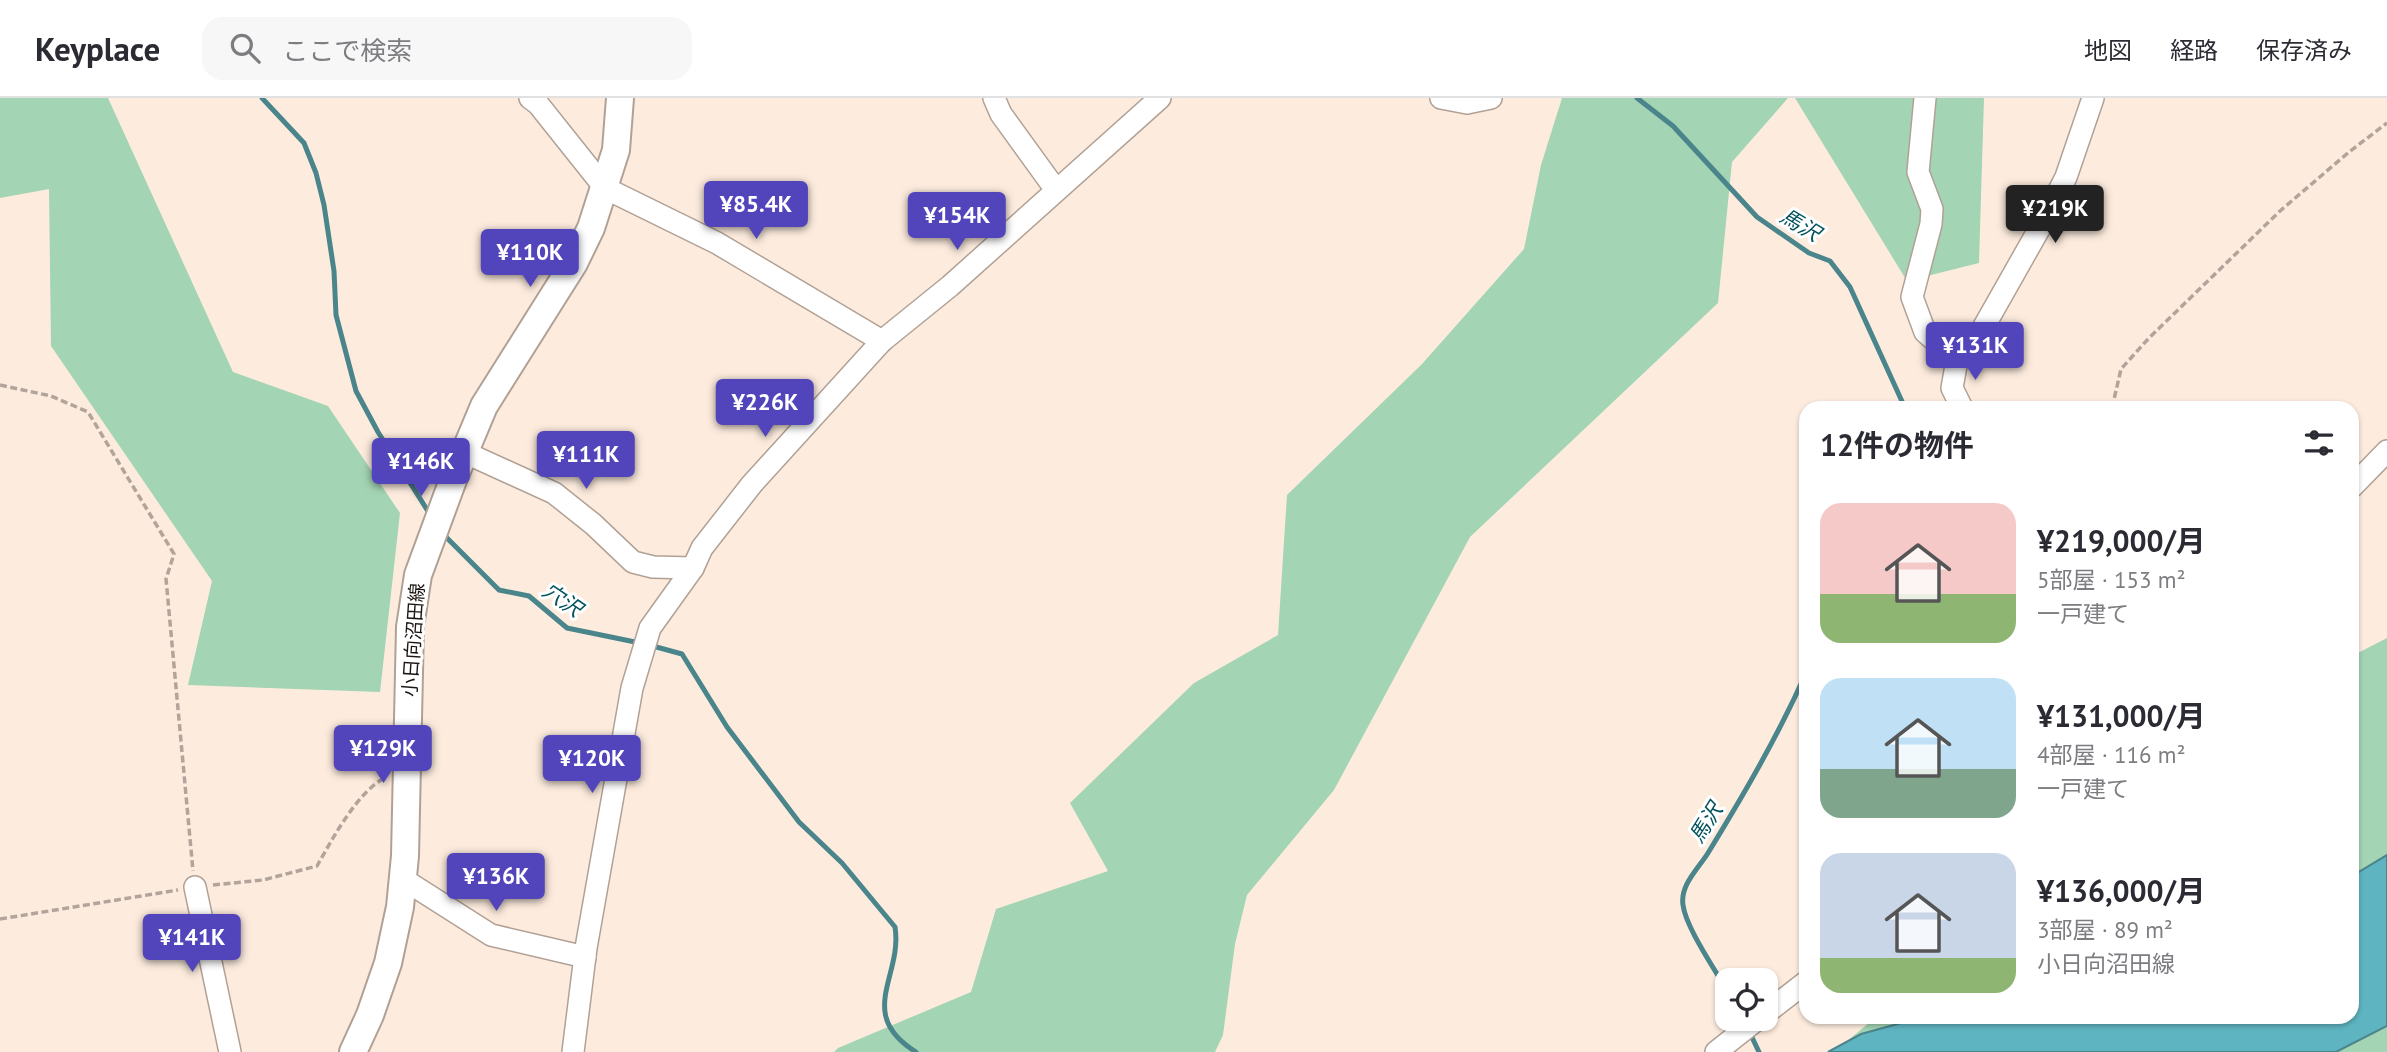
<!DOCTYPE html>
<html lang="ja">
<meta charset="utf-8">
<style>
:root{--surface:#fff;--page:#f7f7f7;--text:#2b2b33;--muted:#7c7c81;--line:#e1e1e2;--accent:#5244bb}
body{margin:0;font-family:"PT Sans","Noto Sans JP",sans-serif;background:var(--page);color:var(--text);height:100vh;display:flex;flex-direction:column;font-size:26px;white-space:nowrap}
*{box-sizing:border-box;margin:0}
p{font-size:23px;color:var(--muted)}
.icon{flex:none;width:38px;height:38px;fill:none;stroke:currentColor;stroke-width:2;stroke-linecap:round;stroke-linejoin:round}
.map{position:relative;flex:1;overflow:hidden}
.details{position:absolute;left:1799px;top:303px;width:560px;height:623px;display:flex;flex-direction:column;background:var(--surface);border-radius:21px;box-shadow:0 2px 5px #0004}
.details>*{flex:none}
.fabs{position:absolute;left:1715px;top:870px;display:grid;gap:14px}
.fabs a{display:grid;place-items:center;width:63px;height:63px;border-radius:14px;background:var(--surface);box-shadow:0 2px 5px #0004;font-size:35px}
.price{position:absolute;translate:-50% -60px;padding:0 16px;border-radius:7px;background:var(--accent);color:#fff;font-size:23px;line-height:46px;filter:drop-shadow(0 2px 4px #0008)}
.price::after{content:'';position:absolute;left:50%;top:42px;width:21px;height:16px;margin-left:-10px;background:inherit;clip-path:polygon(0 0,100% 0,50% 100%)}
.price.selected{background:#222;color:#fff}
ul{padding:0;list-style:none}
li{display:flex;align-items:center;gap:21px;height:175px;padding:0 21px}
li span{display:grid;place-items:center;flex:none;width:196px;height:140px;border-radius:21px;color:#555}
li>.icon{margin-inline-start:auto}
span .icon{width:84px;height:84px;fill:#fffc;stroke-width:1}
li b{font-size:30px}
h2{display:flex;justify-content:space-between;align-items:center;height:84px;padding:0 21px;font-size:30px}
header{display:flex;align-items:center;gap:42px;box-sizing:border-box;height:98px;padding:0 35px;background:var(--surface);border-bottom:2px solid var(--line)}
header strong{font-size:33px}
nav{display:flex;gap:38px;margin-inline-start:auto;font-size:24px}
.search{width:490px;height:63px;background:var(--page);display:flex;align-items:center;gap:18px;box-sizing:border-box;padding:0 24px;border-radius:21px;color:var(--muted);font-size:26px}
.map>svg:first-child{display:block}
.green{fill:#a3d4b4}
.water{fill:#5fb4c1;stroke:#4b858c;stroke-width:2}
.lines{fill:none;stroke-linecap:round;stroke-linejoin:round}
.stream{stroke:#4b858c;stroke-width:5}
.minor-casing{stroke:#b1a195;stroke-width:24}
.major-casing{stroke:#b1a195;stroke-width:30}
.path{stroke:#b2a49a;stroke-width:3.5;stroke-dasharray:7 3.5;stroke-linecap:butt}
.minor{stroke:#fff;stroke-width:21}
.major{stroke:#fff;stroke-width:26}
.labels{text-anchor:middle;stroke-width:6;stroke-linejoin:round;paint-order:stroke}
.street-label{font-size:19px;fill:#1c1612;stroke:#fff}
.water-label{font-size:21px;font-style:italic;fill:#04535d;stroke:#fff}
</style>
<header>
<strong>Keyplace</strong>
<div class="search"><svg class="icon" aria-label="search" viewBox="0 0 24 24"><circle cx="10" cy="10" r="6"/><path d="M15 15l6 6"/></svg>ここで検索</div>
<nav><a>地図</a><a>経路</a><a>保存済み</a></nav>
</header>
<div class="map">
<svg width="2387" height="954" viewBox="0 0 2387 954">
<rect width="100%" height="100%" fill="#fdecde"/>
<g class="green">
<path d="M0 0H108L233 274 328 308 400 415 380 594 188 587 212 483 51 248 49 91 0 100Z"/>
<path d="M1562 0H1788L1732 64 1718 205 1470 439 1334 692 1247 797 1235 846 1223 937 1215 954H834L838 950 971 894 996 811 1108 773 1070 705 1194 585 1278 537 1287 397 1422 266 1524 151 1541 67Z"/>
<path d="M1795 0H1984L1979 165 1907 183Z"/>
<path d="M2387 540V954H1834L1876 919H2352V558Z"/>
</g>
<path class="water" d="M2387 757V928L2336 954H1828L1861 936 1923 919H2352V778Z"/>
<g class="lines">
<g class="stream">
<path d="M262 0 304 45 316 75 324 107 334 173 336 217 356 293 378 334 431 418"/>
<path d="M1637 0 1673 28 1757 119 1809 155 1830 163 1850 189 1905 310"/>
<path d="M442 435 499 492 529 498 567 530 640 545"/>
<path d="M649 547 682 556 727 629 799 724 842 765 895 829C903 878 855 916 916 954"/>
<path d="M1727 893C1715 871 1686 830 1683 807 1680 787 1698 771 1708 755 1744 696 1778 638 1806 575"/>
<path d="M1749 933 1759 954"/>
</g>
<g class="minor-casing">
<g id="minor">
<path d="M530 0 538 6 605 90 717 145 882 243"/>
<path d="M994 0 1001 16 1056 92"/>
<path d="M1441 0 1467 5 1491 0"/>
<path d="M1925 0 1918 74 1932 111 1931 126 1912 199 1925 234 1957 262"/>
<path d="M1962 310 1952 290 1957 262 1982 232 2042 126 2066 79 2093 0"/>
<path d="M464 354 554 395 593 426 633 464 653 469 693 470"/>
<path d="M2352 389 2387 353"/>
<path d="M403 781 491 837 585 859"/>
<path d="M195 789 230 954"/>
<path d="M1766 915 1806 884"/>
<path d="M573 954 586 850 632 590 650 530 693 470 702 450 752 386 882 243 950 188 1160 0"/>
<path d="M1716 954 1759 920"/>
</g>
</g>
<g class="major-casing">
<path id="major" d="M353 954 370 917 388 865 400 809 405 758 410 529 418 477 453 382 484 308 574 165 591 130 616 52 620 0"/>
</g>
<g class="path">
<path d="M0 287 51 298 88 314 174 456 166 481 193 773"/>
<path d="M2112 310 2121 271 2149 240 2280 113 2349 54 2387 25"/>
<path d="M213 787 263 782 317 768C333 740 357 694 386 679"/>
<path d="M0 821 178 792"/>
</g>
<use href="#minor" class="minor"/>
<use href="#major" class="major"/>
</g>
<g class="labels">
<g class="street-label">
<text transform="translate(413 542) rotate(-86)" y="7">小日向沼田線</text>
</g>
<g class="water-label">
<text transform="translate(1800 127) rotate(31)" y="7">馬沢</text>
<text transform="translate(562 502) rotate(34)" y="7">穴沢</text>
<text transform="translate(1706 725) rotate(-58)" y="7">馬沢</text>
</g>
</g>
</svg>
<div class="fabs">
<a><svg class="icon" aria-label="locate" viewBox="0 0 24 24"><circle cx="12" cy="12" r="6"/><path d="M12 2v4M12 18v4M2 12h4M18 12h4"/></svg></a>
</div>
<b class="price" style="left:756px;top:143px">¥85.4K</b>
<b class="price selected" style="left:2055px;top:147px">¥219K</b>
<b class="price" style="left:957px;top:154px">¥154K</b>
<b class="price" style="left:530px;top:191px">¥110K</b>
<b class="price" style="left:1975px;top:284px">¥131K</b>
<b class="price" style="left:765px;top:341px">¥226K</b>
<b class="price" style="left:586px;top:393px">¥111K</b>
<b class="price" style="left:421px;top:400px">¥146K</b>
<b class="price" style="left:383px;top:687px">¥129K</b>
<b class="price" style="left:592px;top:697px">¥120K</b>
<b class="price" style="left:496px;top:815px">¥136K</b>
<b class="price" style="left:192px;top:876px">¥141K</b>
<section class="details">
<h2>12件の物件<svg class="icon" aria-label="filters" viewBox="0 0 24 24"><path d="M4 7h16M4 17h16"/><circle cx="9" cy="7" r="2"/><circle cx="15" cy="17" r="2"/></svg></h2>
<ul>
<li><span style="background:linear-gradient(#f6c9c9 65%,#8fb573 0)"><svg class="icon" aria-label="home" viewBox="0 0 24 24"><path d="M3 11l9-7 9 7M6 9v11h12V9"/></svg></span><div><b>¥219,000/月</b><p>5部屋 · 153 m²</p><p>一戸建て</p></div></li>
<li><span style="background:linear-gradient(#bfe0f5 65%,#7fa58c 0)"><svg class="icon" aria-label="home" viewBox="0 0 24 24"><path d="M3 11l9-7 9 7M6 9v11h12V9"/></svg></span><div><b>¥131,000/月</b><p>4部屋 · 116 m²</p><p>一戸建て</p></div></li>
<li><span style="background:linear-gradient(#c9d6e8 75%,#8fb573 0)"><svg class="icon" aria-label="home" viewBox="0 0 24 24"><path d="M3 11l9-7 9 7M6 9v11h12V9"/></svg></span><div><b>¥136,000/月</b><p>3部屋 · 89 m²</p><p>小日向沼田線</p></div></li>
</ul>
</section>
</div>
